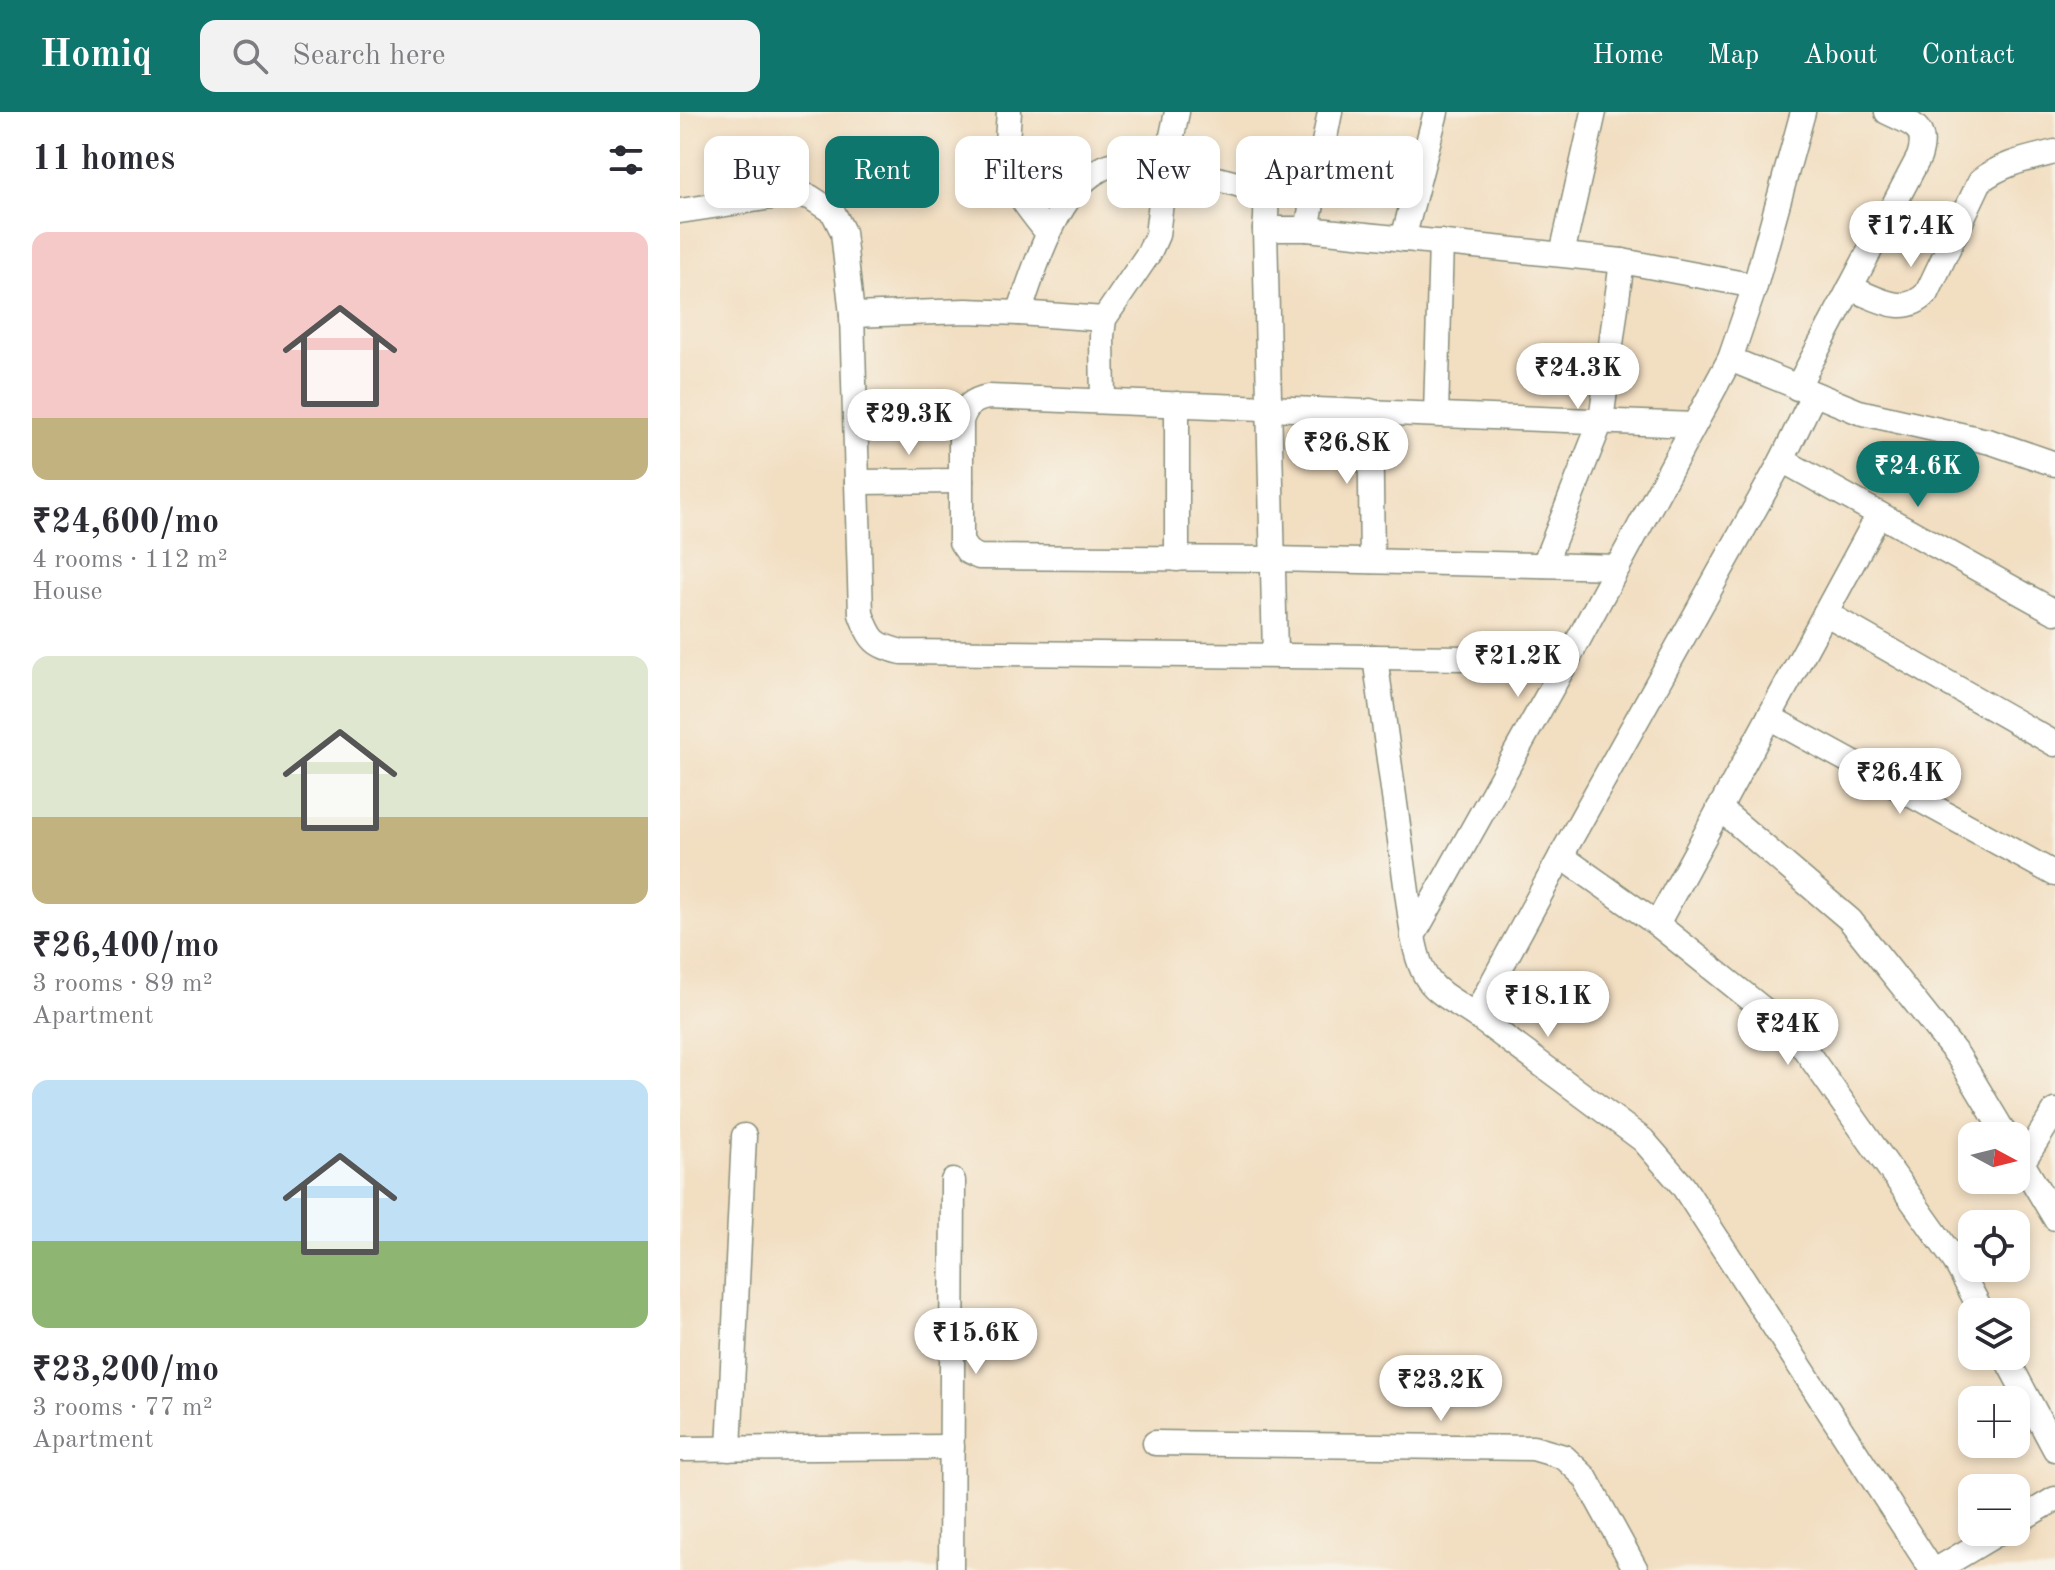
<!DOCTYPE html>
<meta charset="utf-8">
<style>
:root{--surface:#fff;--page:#f2f2f3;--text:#2b2b33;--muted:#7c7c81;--accent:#0f766e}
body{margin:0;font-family:"Old Standard TT",serif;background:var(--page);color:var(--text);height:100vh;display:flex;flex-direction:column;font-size:30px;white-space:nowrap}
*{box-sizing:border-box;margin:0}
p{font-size:26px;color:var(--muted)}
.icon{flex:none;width:44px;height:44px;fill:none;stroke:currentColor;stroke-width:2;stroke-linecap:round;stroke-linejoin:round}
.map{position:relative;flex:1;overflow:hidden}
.panel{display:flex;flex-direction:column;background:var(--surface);width:680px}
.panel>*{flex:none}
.top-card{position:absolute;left:24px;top:24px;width:760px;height:72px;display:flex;gap:16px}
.needle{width:52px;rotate:97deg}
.fabs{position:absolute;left:1278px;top:1010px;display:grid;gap:16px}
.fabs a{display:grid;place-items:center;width:72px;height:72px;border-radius:16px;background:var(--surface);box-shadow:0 4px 12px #0003;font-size:40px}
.price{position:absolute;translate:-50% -68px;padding:0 18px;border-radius:28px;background:#fff;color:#222;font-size:26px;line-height:52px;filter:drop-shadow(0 2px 4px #0008)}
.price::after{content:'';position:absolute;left:50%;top:48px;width:24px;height:18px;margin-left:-12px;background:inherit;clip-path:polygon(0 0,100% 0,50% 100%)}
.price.selected{background:var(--accent);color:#fff}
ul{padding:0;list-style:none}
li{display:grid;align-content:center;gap:16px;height:424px;padding:0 32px}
li span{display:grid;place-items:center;height:248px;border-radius:16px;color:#555}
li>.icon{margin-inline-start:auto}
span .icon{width:144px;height:144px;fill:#fffc;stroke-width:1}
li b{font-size:34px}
h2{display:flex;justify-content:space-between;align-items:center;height:96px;padding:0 32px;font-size:34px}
.chip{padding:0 28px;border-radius:16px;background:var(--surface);box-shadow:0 4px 12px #0003;font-size:28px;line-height:72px}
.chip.selected{background:var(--accent);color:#fff}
header{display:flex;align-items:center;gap:48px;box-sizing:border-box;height:112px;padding:0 40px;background:var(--accent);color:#fff}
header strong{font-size:38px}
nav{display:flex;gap:44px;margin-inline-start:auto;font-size:28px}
.search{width:560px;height:72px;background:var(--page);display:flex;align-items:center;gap:20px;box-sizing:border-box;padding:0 28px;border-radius:16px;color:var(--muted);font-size:30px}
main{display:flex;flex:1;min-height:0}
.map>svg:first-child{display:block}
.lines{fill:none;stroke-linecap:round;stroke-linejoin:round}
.street-casing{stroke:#888e7a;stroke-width:27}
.street{stroke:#fff;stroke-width:24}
</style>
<header>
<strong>Homiq</strong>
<div class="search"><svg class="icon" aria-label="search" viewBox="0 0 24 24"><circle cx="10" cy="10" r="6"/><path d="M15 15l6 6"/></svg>Search here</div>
<nav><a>Home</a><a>Map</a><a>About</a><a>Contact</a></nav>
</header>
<main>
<section class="panel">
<h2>11 homes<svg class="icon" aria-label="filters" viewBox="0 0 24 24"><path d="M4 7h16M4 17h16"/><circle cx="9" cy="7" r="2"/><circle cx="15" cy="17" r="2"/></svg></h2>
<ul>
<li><span style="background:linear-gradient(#f6c9c9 75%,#c2b280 0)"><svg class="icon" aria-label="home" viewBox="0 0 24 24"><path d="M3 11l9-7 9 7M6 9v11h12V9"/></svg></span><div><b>₹24,600/mo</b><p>4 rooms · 112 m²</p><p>House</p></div></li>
<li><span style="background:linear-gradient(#dfe7d0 65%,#c2b280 0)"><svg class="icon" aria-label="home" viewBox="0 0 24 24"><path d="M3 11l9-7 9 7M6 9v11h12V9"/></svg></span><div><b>₹26,400/mo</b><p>3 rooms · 89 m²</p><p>Apartment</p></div></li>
<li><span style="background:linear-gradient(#bfe0f5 65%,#8fb573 0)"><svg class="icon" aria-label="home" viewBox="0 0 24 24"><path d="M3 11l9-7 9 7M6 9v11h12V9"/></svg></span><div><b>₹23,200/mo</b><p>3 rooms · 77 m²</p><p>Apartment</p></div></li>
</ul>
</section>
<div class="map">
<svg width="1375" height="1458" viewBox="0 0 1375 1458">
<rect width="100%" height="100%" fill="#f7f3e8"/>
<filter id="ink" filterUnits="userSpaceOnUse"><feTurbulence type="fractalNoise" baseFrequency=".0125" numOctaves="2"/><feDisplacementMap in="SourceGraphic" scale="16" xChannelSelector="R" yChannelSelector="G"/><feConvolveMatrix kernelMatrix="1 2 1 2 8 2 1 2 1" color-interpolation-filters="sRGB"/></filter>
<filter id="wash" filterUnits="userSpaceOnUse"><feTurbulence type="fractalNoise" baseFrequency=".006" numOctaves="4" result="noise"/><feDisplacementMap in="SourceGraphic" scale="32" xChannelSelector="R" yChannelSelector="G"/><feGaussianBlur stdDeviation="1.8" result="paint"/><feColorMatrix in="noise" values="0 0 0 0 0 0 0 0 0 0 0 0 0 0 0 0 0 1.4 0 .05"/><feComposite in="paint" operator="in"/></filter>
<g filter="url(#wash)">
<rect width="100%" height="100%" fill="#f2dec1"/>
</g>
<g filter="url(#ink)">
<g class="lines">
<g class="street-casing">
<g id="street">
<path d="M329 0C324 64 327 70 367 120"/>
<path d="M0 99 111 82 130 85 153 100 163 120 172 203 286 199 339 201C354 158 376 81 419 58 425 54 435 51 442 51 464 52 567 69 580 82 589 90 586 106 585 117H627L942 149 1075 174 1050 247 1179 300 1311 330 1375 352"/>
<path d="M585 117 595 543"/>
<path d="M627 117 650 0"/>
<path d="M723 127 756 0"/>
<path d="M882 142 914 0"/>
<path d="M1075 174 1123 0"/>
<path d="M1170 176 1239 45C1249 14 1231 12 1207 0"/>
<path d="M339 201 424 207"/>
<path d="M172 203 181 502C191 529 194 533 222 540L888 547"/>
<path d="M1117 276 1170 176C1197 186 1223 206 1247 181L1300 69C1323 51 1347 47 1375 40"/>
<path d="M1134 282 1102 348 1375 500"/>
<path d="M423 289 422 224 424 207 469 141 477 123 485 57 497 0"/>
<path d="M497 292V447"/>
<path d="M690 299 692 449"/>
<path d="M756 302 761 130"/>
<path d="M1102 348 881 744 795 903 963 1028 1003 1074 1252 1458"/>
<path d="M177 370 281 369"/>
<path d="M864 453 921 309 942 149"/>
<path d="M938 455 593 447 299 445 288 440 281 430V309C286 294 292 288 308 285L1014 313"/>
<path d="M1145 501 1375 632"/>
<path d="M695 545 733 824"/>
<path d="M1089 605 1375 762"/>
<path d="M1039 696 1170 808 1278 944 1326 1024"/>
<path d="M881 744 977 812 1114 922 1275 1149 1302 1200"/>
<path d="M977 812 1199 402"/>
<path d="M795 903C755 877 742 875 733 824L888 547 1050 247"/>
<path d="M1336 1041 1375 1106"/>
<path d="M1342 1051 1375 999"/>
<path d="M1325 1244 1375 1337"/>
<path d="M475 1331 853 1336 884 1345 905 1365 956 1458"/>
<path d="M0 1337 272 1335"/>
<path d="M49 1337 64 1024"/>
<path d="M1336 1410 1375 1387"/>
<path d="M271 1458 273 1069"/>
<path d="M1256 1458 1320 1420"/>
</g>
</g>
<use href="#street" class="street"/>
</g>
</g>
</svg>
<div class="fabs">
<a><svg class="needle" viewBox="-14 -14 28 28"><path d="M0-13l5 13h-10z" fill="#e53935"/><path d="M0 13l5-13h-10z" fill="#7c7c81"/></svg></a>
<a><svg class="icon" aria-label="locate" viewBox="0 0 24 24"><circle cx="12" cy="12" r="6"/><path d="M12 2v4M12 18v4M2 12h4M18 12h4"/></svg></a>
<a><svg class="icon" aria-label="layers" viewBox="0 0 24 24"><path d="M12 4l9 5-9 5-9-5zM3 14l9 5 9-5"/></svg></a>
<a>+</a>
<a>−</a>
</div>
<b class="price" style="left:1231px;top:157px">₹17.4K</b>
<b class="price" style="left:898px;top:299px">₹24.3K</b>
<b class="price" style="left:229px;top:345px">₹29.3K</b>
<b class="price" style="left:667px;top:374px">₹26.8K</b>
<b class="price selected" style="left:1238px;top:397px">₹24.6K</b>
<b class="price" style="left:838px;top:587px">₹21.2K</b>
<b class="price" style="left:1220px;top:704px">₹26.4K</b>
<b class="price" style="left:868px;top:927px">₹18.1K</b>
<b class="price" style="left:1108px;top:955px">₹24K</b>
<b class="price" style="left:296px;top:1264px">₹15.6K</b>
<b class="price" style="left:761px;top:1311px">₹23.2K</b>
<div class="top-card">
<a class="chip">Buy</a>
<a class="chip selected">Rent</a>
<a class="chip">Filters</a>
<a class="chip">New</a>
<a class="chip">Apartment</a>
</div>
</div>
</main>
